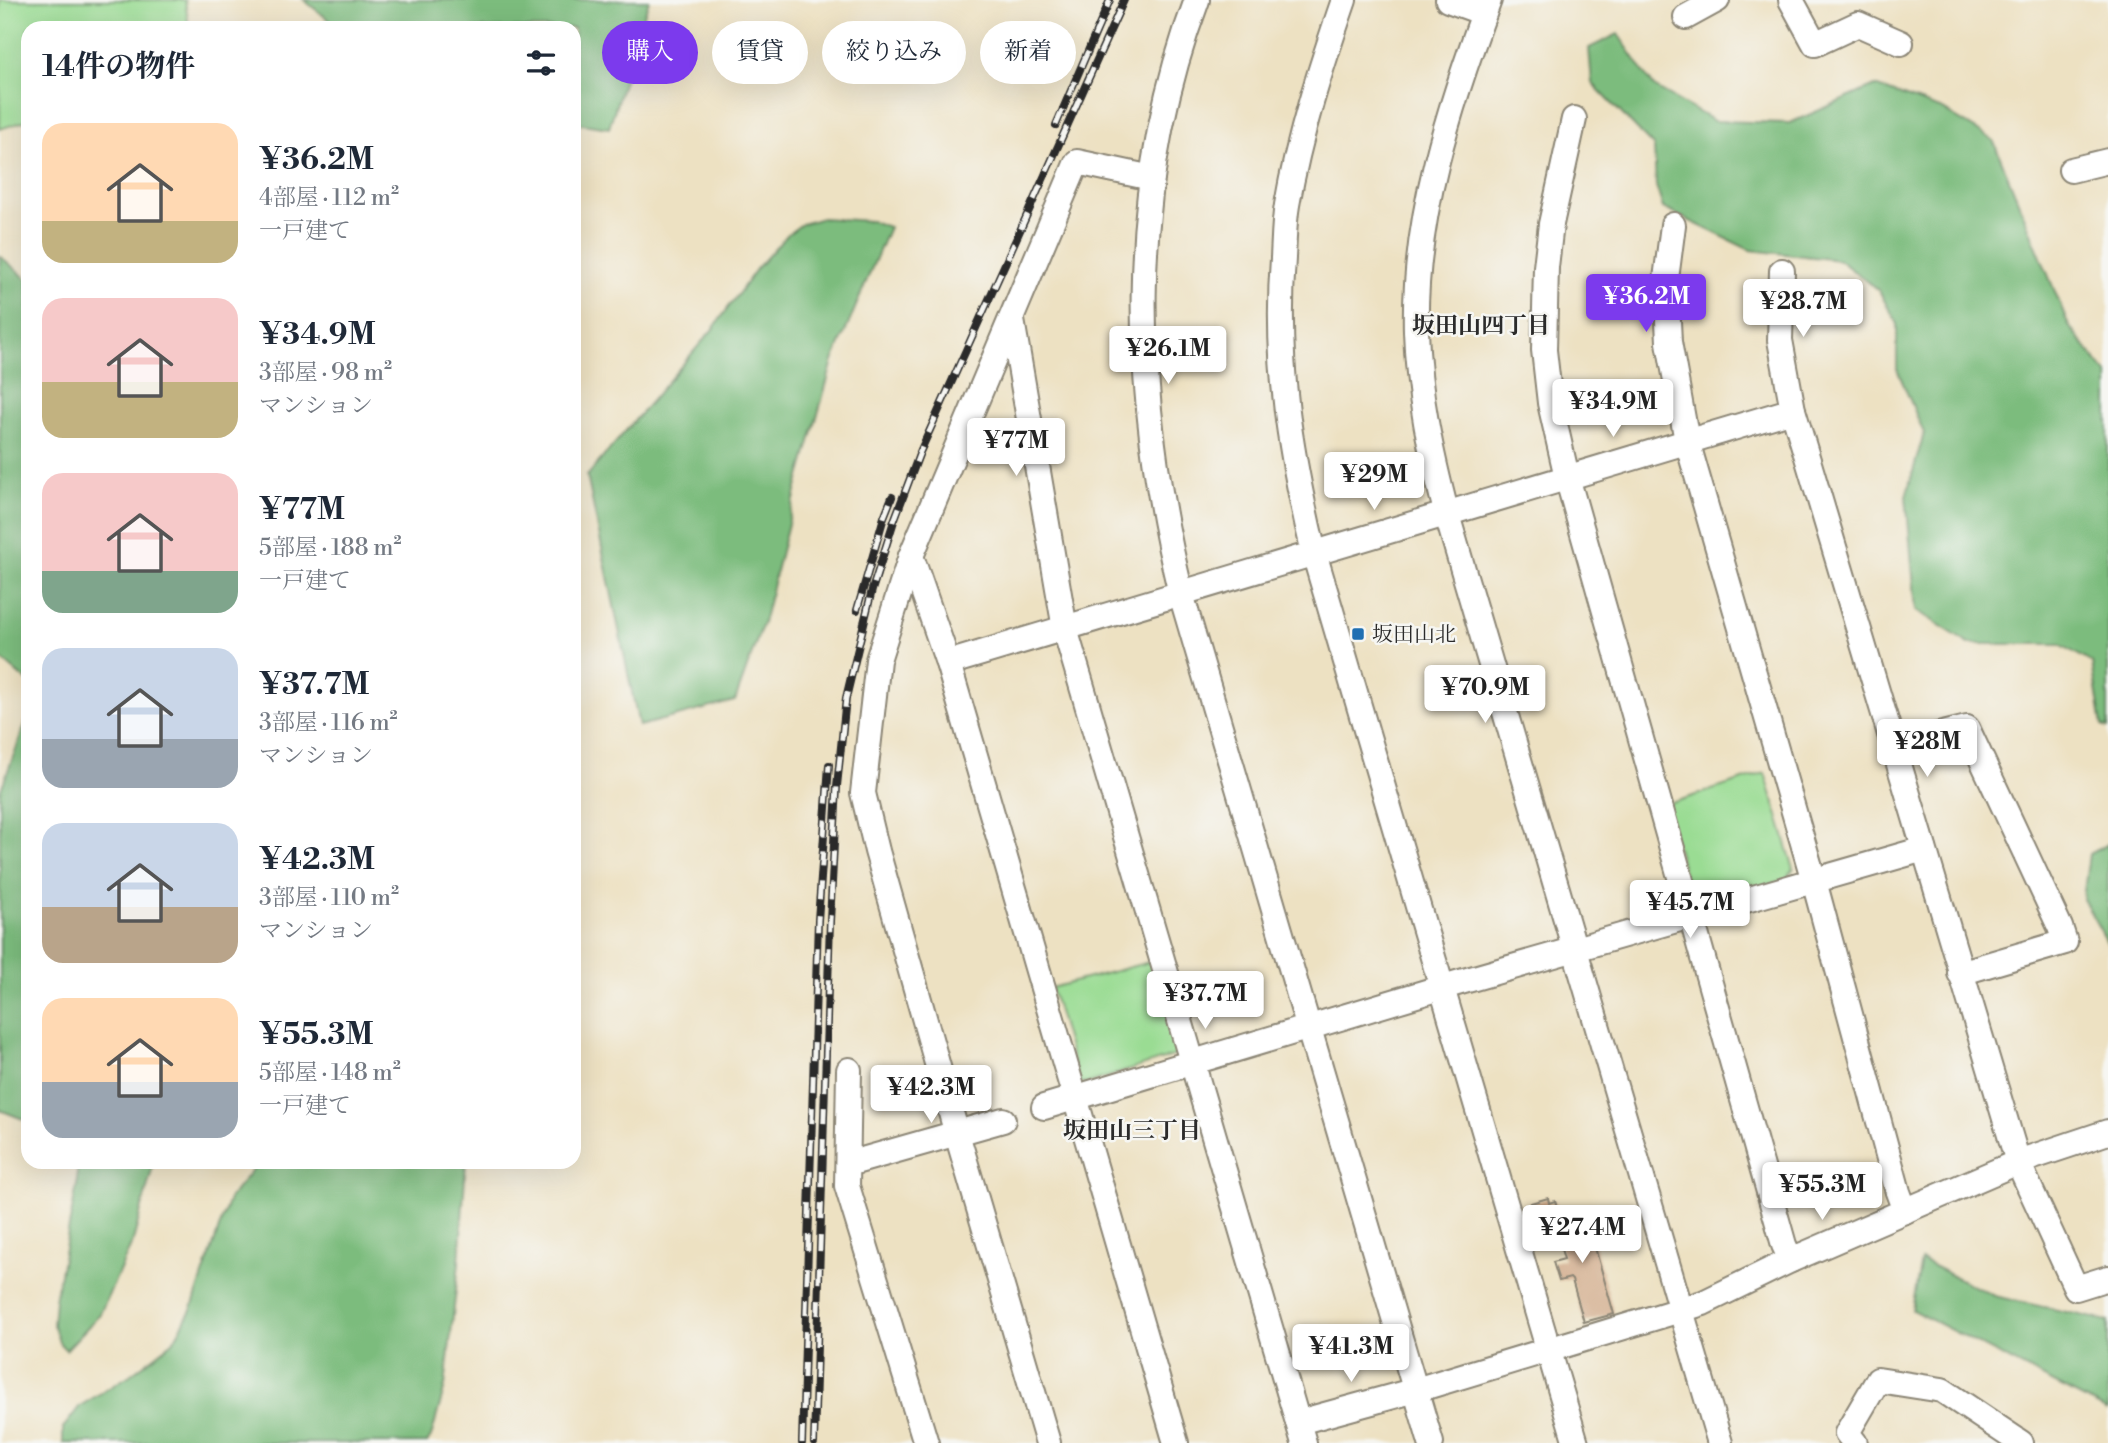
<!DOCTYPE html>
<html lang="ja">
<meta charset="utf-8">
<style>
:root{--surface:#fff;--page:#f6f6f7;--text:#1f2937;--muted:#747a83;--accent:#7c3aed}
body{margin:0;font-family:"Libre Bodoni","Noto Serif JP",serif;background:var(--page);color:var(--text);height:100vh;display:flex;flex-direction:column;font-size:26px;white-space:nowrap}
*{box-sizing:border-box;margin:0}
p{font-size:23px;color:var(--muted)}
.icon{flex:none;width:38px;height:38px;fill:none;stroke:currentColor;stroke-width:2;stroke-linecap:round;stroke-linejoin:round}
.map{position:relative;flex:1;overflow:hidden}
.panel{position:absolute;left:21px;top:21px;width:560px;height:1148px;display:flex;flex-direction:column;background:var(--surface);border-radius:21px;box-shadow:0 7px 28px #0002}
.panel>*{flex:none}
.banner{position:absolute;left:602px;top:21px;width:665px;height:63px;display:flex;gap:14px}
.price{position:absolute;translate:-50% -60px;padding:0 16px;border-radius:7px;background:#fff;color:#222;font-size:23px;line-height:46px;filter:drop-shadow(0 2px 4px #0008)}
.price::after{content:'';position:absolute;left:50%;top:42px;width:21px;height:16px;margin-left:-10px;background:inherit;clip-path:polygon(0 0,100% 0,50% 100%)}
.price.current{background:var(--accent);color:#fff}
ul{padding:0;list-style:none}
li{display:flex;align-items:center;gap:21px;height:175px;padding:0 21px}
li span{display:grid;place-items:center;flex:none;width:196px;height:140px;border-radius:21px;color:#555}
li>.icon{margin-inline-start:auto}
span .icon{width:84px;height:84px;fill:#fffc;stroke-width:1}
li b{font-size:30px}
h2{display:flex;justify-content:space-between;align-items:center;height:84px;padding:0 21px;font-size:30px}
.chip{padding:0 24px;border-radius:32px;background:var(--surface);box-shadow:0 7px 28px #0002;font-size:24px;line-height:63px}
.chip.current{background:var(--accent);color:#fff}
.map>svg:first-child{display:block}
.green{fill:#9adc93;stroke:#62845f;stroke-width:2}
.forest{fill:#7bbc7d;stroke:#537454;stroke-width:2}
.building{fill:#d3ad8d}
.lines{fill:none;stroke-linecap:round;stroke-linejoin:round}
.minor-casing{stroke:#8c8676;stroke-width:28}
.minor{stroke:#fff;stroke-width:24}
.rail-casing{stroke:#2b2b2b;stroke-width:8}
.rail{stroke:#f6f6f2;stroke-width:5;stroke-dasharray:16;stroke-linecap:butt}
.poi-dot{fill:#1f6fb2;stroke:#f6f6f2;stroke-width:2.5}
.labels{text-anchor:middle;stroke-width:5;stroke-linejoin:round;paint-order:stroke}
.poi-label{font-size:21px;fill:#2b2b2b;stroke:#f6f6f2;text-anchor:start}
.neighbourhood-label{font-size:23px;font-weight:bold;fill:#2b2b2b;stroke:#f6f6f2}
</style>
<div class="map">
<svg width="2108" height="1443" viewBox="0 0 2108 1443">
<rect width="100%" height="100%" fill="#f6f6f2"/>
<filter id="ink" filterUnits="userSpaceOnUse"><feTurbulence type="fractalNoise" baseFrequency=".0143" numOctaves="2"/><feDisplacementMap in="SourceGraphic" scale="14" xChannelSelector="R" yChannelSelector="G"/><feConvolveMatrix kernelMatrix="1 2 1 2 8 2 1 2 1" color-interpolation-filters="sRGB"/></filter>
<filter id="wash" filterUnits="userSpaceOnUse"><feTurbulence type="fractalNoise" baseFrequency=".00686" numOctaves="4" result="noise"/><feDisplacementMap in="SourceGraphic" scale="28" xChannelSelector="R" yChannelSelector="G"/><feGaussianBlur stdDeviation="1.57" result="paint"/><feColorMatrix in="noise" values="0 0 0 0 0 0 0 0 0 0 0 0 0 0 0 0 0 1.4 0 .05"/><feComposite in="paint" operator="in"/></filter>
<g filter="url(#wash)">
<rect width="100%" height="100%" fill="#ede1c2"/>
<g class="green">
<path d="M0 0H185L189 28H28V120L0 129Z"/>
<path d="M1765 773 1794 869 1785 880 1701 903 1690 895 1665 805Z"/>
<path d="M1153 961 1178 1051 1176 1055 1086 1084 1079 1082 1051 988Z"/>
</g>
<g class="forest">
<path d="M304 0H649L609 128 574 123V28H339Z"/>
<path d="M1618 34 1654 87 1714 121 1790 123 1875 86 1943 110 1993 140 2069 326 2108 375V728L2102 726 2092 663 2060 644H1969L1916 610 1906 496 1924 433 1897 369V322L1878 290 1839 260 1750 250 1663 208 1656 186 1654 147 1592 83 1589 48Z"/>
<path d="M822 218 871 221 889 227 833 361 798 484 763 623 735 701 639 726 587 476 713 329 757 268 788 234 802 224Z"/>
<path d="M0 256 28 280V682L0 658Z"/>
<path d="M28 717V1121L0 1110V792Z"/>
<path d="M2108 844V944L2083 899 2089 854Z"/>
<path d="M77 1162H154L133 1241 100 1314 66 1350 60 1344 53 1325 55 1300 77 1185Z"/>
<path d="M258 1162H466L459 1263 445 1386 431 1437 427 1443H63V1428L80 1406 130 1375 173 1342 192 1308 229 1199Z"/>
<path d="M1921 1260 1994 1296 2108 1321V1411L1912 1310Z"/>
</g>
<g id="blocks">
<g class="building">
<path d="M1548 1198 1549 1203 1555 1201 1560 1215 1537 1222 1531 1203Z"/>
<path d="M1584 1209 1614 1314 1584 1322 1572 1280 1570 1278 1559 1281 1553 1262 1564 1259 1552 1219Z"/>
</g>
</g>
</g>
<g filter="url(#ink)">
<use href="#blocks" fill-opacity="0" stroke="#8c8676" stroke-width="2"/>
<g class="lines">
<g class="minor-casing">
<g id="minor">
<path d="M1197 0C1124 193 1133 396 1181 594L1431 1443"/>
<path d="M1344 0C1321 67 1299 135 1287 205 1284 222 1284 241 1283 258 1275 364 1290 452 1314 553L1576 1443"/>
<path d="M1448 0 1484 13"/>
<path d="M1489 0C1450 104 1413 218 1416 331 1418 394 1431 454 1447 515L1720 1443"/>
<path d="M1791 0 1815 44 1858 24 1901 43"/>
<path d="M1686 17 1717 0"/>
<path d="M1574 119 1551 224 1546 267 1544 350 1550 403 1567 477 1784 1245 1791 1260"/>
<path d="M2071 170 2108 161"/>
<path d="M1673 225 1666 279 1669 342 1687 441 1814 881 1898 1192 1905 1211"/>
<path d="M1782 271 1780 340 1793 410 2018 1162 2076 1288 2108 1278"/>
<path d="M1012 320 1065 629 1304 1443"/>
<path d="M911 556 948 663 1176 1443"/>
<path d="M948 663 1793 410"/>
<path d="M1893 746 1967 728 2060 927 2065 942 1960 973"/>
<path d="M849 1070 847 1186 926 1443"/>
<path d="M1044 1107 1443 987 1924 849"/>
<path d="M848 1164 1003 1120"/>
<path d="M1299 1422 1416 1390 1703 1303 1791 1260 2018 1162 2108 1132"/>
<path d="M1048 1443 957 1134 877 851 863 793 878 660 911 556 1077 162 1152 178"/>
<path d="M1855 1443 1847 1433 1878 1380 1942 1390 2021 1443"/>
</g>
</g>
<use href="#minor" class="minor"/>
<g class="rail-casing">
<g id="rail">
<path d="M1056 125 1110 0"/>
<path d="M857 610 884 517 892 497"/>
<path d="M802 1443 818 920 829 765"/>
<path d="M814 1443 830 921 837 786 846 698 872 590 894 521 920 452 1124 0"/>
</g>
</g>
<use href="#rail" class="rail"/>
</g>
</g>
<rect class="poi-dot" x="1351" y="627" width="14" height="14" rx="3.5"/>
<g class="labels">
<g class="poi-label">
<text x="1372" y="641">坂田山北</text>
</g>
<g class="neighbourhood-label">
<text x="1481" y="333">坂田山四丁目</text>
<text x="1132" y="1138">坂田山三丁目</text>
</g>
</g>
</svg>
<b class="price current" style="left:1646px;top:334px">¥36.2M</b>
<b class="price" style="left:1803px;top:339px">¥28.7M</b>
<b class="price" style="left:1168px;top:386px">¥26.1M</b>
<b class="price" style="left:1613px;top:439px">¥34.9M</b>
<b class="price" style="left:1016px;top:478px">¥77M</b>
<b class="price" style="left:1374px;top:512px">¥29M</b>
<b class="price" style="left:1485px;top:725px">¥70.9M</b>
<b class="price" style="left:1927px;top:779px">¥28M</b>
<b class="price" style="left:1690px;top:940px">¥45.7M</b>
<b class="price" style="left:1205px;top:1031px">¥37.7M</b>
<b class="price" style="left:931px;top:1125px">¥42.3M</b>
<b class="price" style="left:1822px;top:1222px">¥55.3M</b>
<b class="price" style="left:1582px;top:1265px">¥27.4M</b>
<b class="price" style="left:1351px;top:1384px">¥41.3M</b>
<div class="banner">
<a class="chip current">購入</a>
<a class="chip">賃貸</a>
<a class="chip">絞り込み</a>
<a class="chip">新着</a>
</div>
<section class="panel">
<h2>14件の物件<svg class="icon" aria-label="filters" viewBox="0 0 24 24"><path d="M4 7h16M4 17h16"/><circle cx="9" cy="7" r="2"/><circle cx="15" cy="17" r="2"/></svg></h2>
<ul>
<li><span style="background:linear-gradient(#ffd9b3 70%,#c2b280 0)"><svg class="icon" aria-label="home" viewBox="0 0 24 24"><path d="M3 11l9-7 9 7M6 9v11h12V9"/></svg></span><div><b>¥36.2M</b><p>4部屋 · 112 m²</p><p>一戸建て</p></div></li>
<li><span style="background:linear-gradient(#f6c9c9 60%,#c2b280 0)"><svg class="icon" aria-label="home" viewBox="0 0 24 24"><path d="M3 11l9-7 9 7M6 9v11h12V9"/></svg></span><div><b>¥34.9M</b><p>3部屋 · 98 m²</p><p>マンション</p></div></li>
<li><span style="background:linear-gradient(#f6c9c9 70%,#7fa58c 0)"><svg class="icon" aria-label="home" viewBox="0 0 24 24"><path d="M3 11l9-7 9 7M6 9v11h12V9"/></svg></span><div><b>¥77M</b><p>5部屋 · 188 m²</p><p>一戸建て</p></div></li>
<li><span style="background:linear-gradient(#c9d6e8 65%,#9aa5b1 0)"><svg class="icon" aria-label="home" viewBox="0 0 24 24"><path d="M3 11l9-7 9 7M6 9v11h12V9"/></svg></span><div><b>¥37.7M</b><p>3部屋 · 116 m²</p><p>マンション</p></div></li>
<li><span style="background:linear-gradient(#c9d6e8 60%,#b9a48a 0)"><svg class="icon" aria-label="home" viewBox="0 0 24 24"><path d="M3 11l9-7 9 7M6 9v11h12V9"/></svg></span><div><b>¥42.3M</b><p>3部屋 · 110 m²</p><p>マンション</p></div></li>
<li><span style="background:linear-gradient(#ffd9b3 60%,#9aa5b1 0)"><svg class="icon" aria-label="home" viewBox="0 0 24 24"><path d="M3 11l9-7 9 7M6 9v11h12V9"/></svg></span><div><b>¥55.3M</b><p>5部屋 · 148 m²</p><p>一戸建て</p></div></li>
</ul>
</section>
</div>
